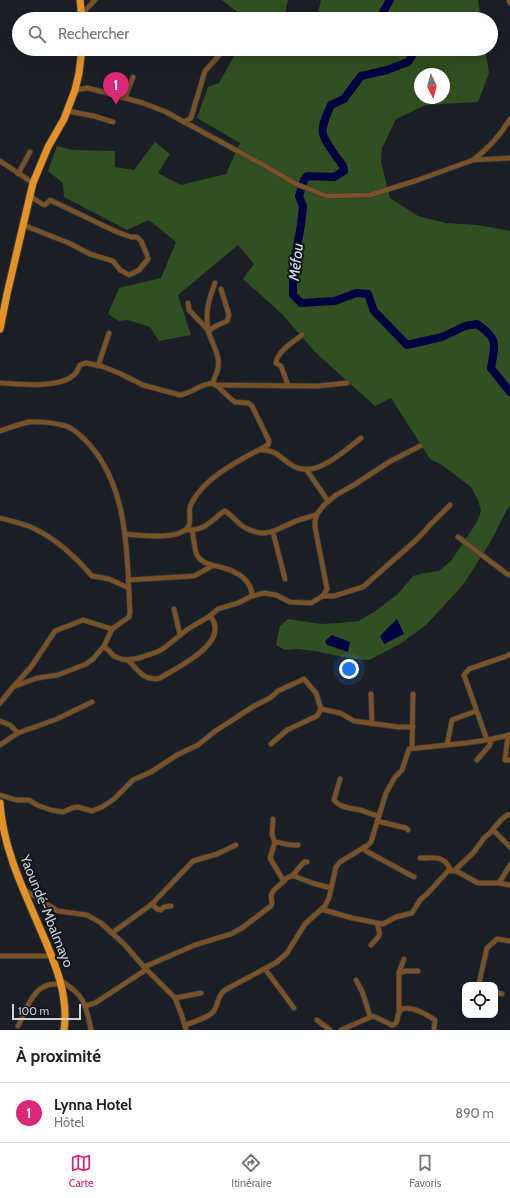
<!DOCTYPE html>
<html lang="fr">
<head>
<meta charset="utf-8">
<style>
  body { margin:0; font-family:Cabin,sans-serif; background:#f6f6f6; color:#222 }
  .controls { position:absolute; right:12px; bottom:12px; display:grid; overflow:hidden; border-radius:8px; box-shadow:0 4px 16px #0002 }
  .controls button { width:36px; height:36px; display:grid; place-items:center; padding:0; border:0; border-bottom:1px solid #e0e0e0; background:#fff; color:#222; font:20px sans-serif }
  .compass { position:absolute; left:414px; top:68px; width:36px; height:36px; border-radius:50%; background:#fff; box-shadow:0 4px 16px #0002; rotate:174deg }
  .scale { position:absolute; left:12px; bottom:10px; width:69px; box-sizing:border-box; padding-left:4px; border:2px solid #cfd3d7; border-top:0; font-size:11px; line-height:14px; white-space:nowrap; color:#cfd3d7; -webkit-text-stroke:3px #10151b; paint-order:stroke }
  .you { position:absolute; left:349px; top:669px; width:14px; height:14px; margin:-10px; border:3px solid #fff; border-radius:50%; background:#1a73e8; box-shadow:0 0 0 6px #1a73e833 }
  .badge { display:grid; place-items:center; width:26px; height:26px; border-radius:50%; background:#db2777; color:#fff; font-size:13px; font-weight:700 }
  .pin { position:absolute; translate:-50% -33px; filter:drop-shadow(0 1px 2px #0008) }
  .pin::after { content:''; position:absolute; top:21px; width:14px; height:12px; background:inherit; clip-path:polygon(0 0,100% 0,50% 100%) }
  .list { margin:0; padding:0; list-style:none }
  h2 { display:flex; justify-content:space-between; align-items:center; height:52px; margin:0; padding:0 16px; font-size:17px }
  h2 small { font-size:13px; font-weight:400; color:#767676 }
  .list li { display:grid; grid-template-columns:26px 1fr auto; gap:12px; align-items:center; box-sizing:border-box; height:60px; padding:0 16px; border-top:1px solid #e0e0e0 }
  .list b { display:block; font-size:15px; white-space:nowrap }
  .list p { margin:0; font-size:13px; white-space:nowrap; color:#767676 }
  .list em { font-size:13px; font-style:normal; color:#767676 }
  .icon { flex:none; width:22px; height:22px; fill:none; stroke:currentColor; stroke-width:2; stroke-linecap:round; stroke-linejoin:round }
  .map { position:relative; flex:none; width:510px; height:1030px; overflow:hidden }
  .search { position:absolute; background:#fff; box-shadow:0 4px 16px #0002; left:12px; right:12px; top:12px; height:44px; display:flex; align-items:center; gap:10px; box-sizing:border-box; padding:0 14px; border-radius:22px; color:#767676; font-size:15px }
  .sheet { height:112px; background:#fff }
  nav { display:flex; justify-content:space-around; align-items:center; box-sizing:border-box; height:56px; border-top:1px solid #e0e0e0; background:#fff; font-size:11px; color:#767676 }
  nav a { display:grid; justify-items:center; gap:2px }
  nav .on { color:#db2777 }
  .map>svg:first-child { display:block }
  .green { fill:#315021; fill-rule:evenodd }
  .water { fill:#000140 }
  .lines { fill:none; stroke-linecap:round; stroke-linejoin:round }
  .river { stroke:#000140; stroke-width:8 }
  .minor-casing { stroke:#363c41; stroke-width:6 }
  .trunk-casing { stroke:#363c41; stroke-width:9 }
  .minor { stroke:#7a5226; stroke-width:4.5 }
  .trunk { stroke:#e49226; stroke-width:7 }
  .labels { text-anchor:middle; stroke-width:4; stroke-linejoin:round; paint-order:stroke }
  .street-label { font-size:14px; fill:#cfd3d7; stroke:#10151b }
  .water-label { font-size:15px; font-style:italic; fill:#d7e3f6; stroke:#10151b }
</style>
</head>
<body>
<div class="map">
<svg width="510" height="1030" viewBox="0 0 510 1030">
  <rect width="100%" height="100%" fill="#191f25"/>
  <g class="green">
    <path d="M 222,0 L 288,0 L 284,19 L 246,19 Z"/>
    <path d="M 321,0 L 478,0 L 481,19 L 315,19 L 317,17 Z"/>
    <path d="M 238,49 L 485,49 L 489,73 L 478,102 L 426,105 L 396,119 L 382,148 L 381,162 L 390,198 L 418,216 L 446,223 L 478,225 L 510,231 L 510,506 L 506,511 L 491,541 L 463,585 L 426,625 L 400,644 L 369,660 L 353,659 L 315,651 L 298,649 L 285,650 L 276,645 L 280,626 L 288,619 L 321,624 L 339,623 L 359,621 L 374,612 L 398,594 L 413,576 L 425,573 L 439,571 L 451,561 L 477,522 L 481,511 L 478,500 L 471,487 L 442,465 L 430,459 L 391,398 L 375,406 L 316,353 L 282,314 L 243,279 L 254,264 L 238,245 L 178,295 L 191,335 L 159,341 L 150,327 L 128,320 L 119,321 L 108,314 L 119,288 L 161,278 L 176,242 L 149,220 L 127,230 L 64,197 L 63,183 L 48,171 L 57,146 L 73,150 L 115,151 L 115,167 L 134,170 L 155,142 L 170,154 L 158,173 L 181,185 L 226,174 L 240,143 L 197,118 L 208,87 L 219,83 ZM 420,74 L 444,74 L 444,98 L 420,98 Z"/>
  </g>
  <g class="water">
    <path d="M 397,619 L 404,634 L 384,644 L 380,636 Z"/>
    <path d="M 332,635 L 350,642 L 348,652 L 327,645 L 325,641 Z"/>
  </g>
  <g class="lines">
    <g class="river">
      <path d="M 379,19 L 390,0"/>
      <path d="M 416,49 L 408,62 L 387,70 L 361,76 L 344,99 L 331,105 C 318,134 320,132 337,158 C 341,163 344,165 344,171 L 334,177 L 307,176 L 304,180 L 299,196 L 303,206 L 301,225 L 293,268 L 293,295 L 301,303 L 335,301 L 356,293 L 368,294 L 374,311 L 407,345 L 442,337 L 465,326 L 477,324 C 499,339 495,344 491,368 L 510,392"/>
    </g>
    <defs>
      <g id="minor">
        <path d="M 509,0 L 510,3"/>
        <path d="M 82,14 L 95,0"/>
        <path d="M 75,90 L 88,88 L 143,103 L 166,112 L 267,167 L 296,184 L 327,196 L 370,195 L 418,180 L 473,160 L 510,158"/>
        <path d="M 125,98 L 133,77"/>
        <path d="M 67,111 L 94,116 L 113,122"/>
        <path d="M 184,122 L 191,118 L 205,71 L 225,49"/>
        <path d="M 473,160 C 488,149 500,136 510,119"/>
        <path d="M 0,161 L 33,183"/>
        <path d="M 18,174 L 30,152"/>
        <path d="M 30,196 L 42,204 L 45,205 L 50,200 L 117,232 L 131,237 L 137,237 L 141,241 L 147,255"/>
        <path d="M 23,225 L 69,243 L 90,254 L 113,261 L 120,270 L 129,275 L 139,270 L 148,259"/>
        <path d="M 188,303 L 189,310 L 207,329"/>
        <path d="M 208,331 L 216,326 L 227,321 L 229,315 L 221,289"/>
        <path d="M 98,366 L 109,333"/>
        <path d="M 0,383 C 20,384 58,389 74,375 C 77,373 78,368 80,365 L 86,363 L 101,366 L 119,373 L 143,385 L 180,395 C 191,394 207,379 216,385 C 223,390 228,398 235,402 L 248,403 L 252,406 L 269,441 L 268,445 C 242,459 205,476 191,504 C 187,512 194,524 185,530 C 172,540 140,535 125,534"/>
        <path d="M 213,383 C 214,378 217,373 218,368 C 221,354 210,342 208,329 C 205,312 209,299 215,283"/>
        <path d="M 215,385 L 318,386 L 347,383"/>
        <path d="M 288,385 L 281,366 L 276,363 C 277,352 293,342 302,335"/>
        <path d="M 0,431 C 9,428 19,424 29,422 C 36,421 55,423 62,425 C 73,427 82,437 89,444 C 129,489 127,556 130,612 L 129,617 L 112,629 L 104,646 L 93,659 L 86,664 L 58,675 L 37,678 L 13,687 L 0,703"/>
        <path d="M 261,450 C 277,450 280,458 293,466 C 316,479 344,451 361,438"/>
        <path d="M 306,469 L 328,501"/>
        <path d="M 0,518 C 11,521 22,523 33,528 C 55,538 77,558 92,576 L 109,579 L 129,588"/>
        <path d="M 186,530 C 204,531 210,522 223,512 L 225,511 C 232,515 237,523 244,527 C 268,541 278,527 299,520 C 305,518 311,517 317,514"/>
        <path d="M 192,530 C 194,538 194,548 197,555 C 202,565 215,565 224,568 C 238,572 252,581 252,596"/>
        <path d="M 273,532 L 285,579"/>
        <path d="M 458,537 L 507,574 L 510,575"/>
        <path d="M 128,580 L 194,576 L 212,566"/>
        <path d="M 323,596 L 334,596 L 363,587 L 415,541 L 425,531 L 429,526 L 450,505"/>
        <path d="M 174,609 L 180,635"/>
        <path d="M 104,646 L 114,656 L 121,659 L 128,660 L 139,658 L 157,652 L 164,648 L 188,629 L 210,616 L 218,609 L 238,603 L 252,596 L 264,593 L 276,595 L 290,602 L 311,603 L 323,596 L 327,589 L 315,527 L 315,521 L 317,514 L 324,505 L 336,495 L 354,485 L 389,462 L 420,446"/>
        <path d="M 128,660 C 138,670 144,682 160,678 C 178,667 232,642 210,616"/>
        <path d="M 13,687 L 31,667 L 55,631 L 83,620 L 112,629"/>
        <path d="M 371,694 L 372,724"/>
        <path d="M 0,721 L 10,725 L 18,733"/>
        <path d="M 508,735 L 505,760 L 510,760"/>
        <path d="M 487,740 L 464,675 L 469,669 L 507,656 L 510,654"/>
        <path d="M 271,744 L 287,730 L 317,716 L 321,709"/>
        <path d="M 0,745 L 18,733 L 57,719 L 92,702"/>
        <path d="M 447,745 L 452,720 L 476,711"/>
        <path d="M 412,748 L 413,694"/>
        <path d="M 477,760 L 489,746 L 492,739"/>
        <path d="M 340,779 L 334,800 C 340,808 351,808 360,810 C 367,812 372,815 379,816"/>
        <path d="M 0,795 L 16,800 L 29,800 L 37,805 L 51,810 L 63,812 L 72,808 L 78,807 L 92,811 L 102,807 L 114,799 L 133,780 L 151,772 L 177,755 L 198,745 L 214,732 L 254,706 L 270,698 L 278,691 L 304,679 L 316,693 L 321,709 L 340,713 L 354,721 L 399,727 L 413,727"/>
        <path d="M 273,819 L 272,834 L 275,843"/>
        <path d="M 377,821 L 406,828 L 408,830"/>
        <path d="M 493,830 L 510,847"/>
        <path d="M 298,845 C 289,846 284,843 275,842 L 270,858 L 283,880 L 291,876 L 294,876 L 312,883 L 331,888"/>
        <path d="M 364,847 L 366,851 L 414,877"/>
        <path d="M 420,858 C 436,858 444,855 451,871"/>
        <path d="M 454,871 L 474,852 L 484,838 L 490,833 L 501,820 L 507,815 L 510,815"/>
        <path d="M 292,876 L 304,862 L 307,862"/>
        <path d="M 499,883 L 510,865"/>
        <path d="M 23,889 L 58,911 L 87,915 L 101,923 L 124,944 L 144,967 L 175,998 L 182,1016 L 186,1030"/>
        <path d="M 152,904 L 193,861 L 217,854 L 236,845"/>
        <path d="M 321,909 L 352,918 L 383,924 L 396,917 L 412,913 L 420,900 L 428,893 L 448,871 L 456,871 L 478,883 L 499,883 L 510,885"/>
        <path d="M 112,933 L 152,904 L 157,909 L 161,910 L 164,907 L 171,906"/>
        <path d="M 371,945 C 381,934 381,937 377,923"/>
        <path d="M 0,956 L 52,956"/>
        <path d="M 144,967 L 195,945 L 231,934 L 242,928 L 271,906 L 272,903 L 271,895 L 274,890 L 285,880"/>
        <path d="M 265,969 L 294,1008"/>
        <path d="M 399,973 L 406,971 L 418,971"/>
        <path d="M 60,980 C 83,994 86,1003 91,1030"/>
        <path d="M 356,980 L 362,991 L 370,1016"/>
        <path d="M 482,985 L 479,983 L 487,948 L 497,939 L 510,941"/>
        <path d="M 495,992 L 502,994"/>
        <path d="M 175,998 L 201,993"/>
        <path d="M 85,1006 L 95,1003 L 147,969"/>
        <path d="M 399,1012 L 399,972 L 404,959"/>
        <path d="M 317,1020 L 330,1030"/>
        <path d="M 185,1025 C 193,1022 212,1017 215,1009 C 219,1001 217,997 225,990 L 277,962 L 287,953 L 305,924 L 325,906 L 329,898 L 336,867 L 340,862 L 368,845 L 371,842 L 386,793 L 395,777 L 402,770 L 409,749 L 466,743 L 487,740 L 510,735"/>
        <path d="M 18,1026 C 25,1013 32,989 48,985 C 52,984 57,984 61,984"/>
        <path d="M 341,1030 L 373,1016 L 392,1025 C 400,1024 395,1015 401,1010 C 409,1004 428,1015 435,1020 L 434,1030"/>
      </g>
      <g id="trunk">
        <path d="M 80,0 L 82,19"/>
        <path d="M 0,329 L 7,294 L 33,183 L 48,147 L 64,119 L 75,90 L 79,73 L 82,49"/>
        <path d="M 0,803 C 3,849 24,891 42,933 C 55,963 69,996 64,1030"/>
      </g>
    </defs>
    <use href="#minor" class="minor-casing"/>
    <use href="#trunk" class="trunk-casing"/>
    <use href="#minor" class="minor"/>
    <use href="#trunk" class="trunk"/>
  </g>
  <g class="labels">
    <g class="street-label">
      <text transform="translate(47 911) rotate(68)" y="5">Yaoundé-Mbalmayo</text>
    </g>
    <g class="water-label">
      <text transform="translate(296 262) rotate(-83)" y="5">Méfou</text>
    </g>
  </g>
</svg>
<div class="controls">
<button><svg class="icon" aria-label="locate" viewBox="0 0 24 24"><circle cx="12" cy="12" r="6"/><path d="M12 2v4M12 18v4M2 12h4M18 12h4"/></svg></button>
</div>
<svg class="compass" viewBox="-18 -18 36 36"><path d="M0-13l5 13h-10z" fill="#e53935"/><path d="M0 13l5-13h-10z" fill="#767676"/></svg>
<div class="scale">100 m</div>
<div class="you"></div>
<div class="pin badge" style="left:116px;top:105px">1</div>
<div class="search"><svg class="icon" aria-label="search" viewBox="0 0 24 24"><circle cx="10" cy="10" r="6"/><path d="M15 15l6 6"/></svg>Rechercher</div>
</div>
<section class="sheet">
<h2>À proximité<small></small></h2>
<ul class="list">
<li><span class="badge">1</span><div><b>Lynna Hotel</b><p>Hôtel</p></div><em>890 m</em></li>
</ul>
</section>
<nav>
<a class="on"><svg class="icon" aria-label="map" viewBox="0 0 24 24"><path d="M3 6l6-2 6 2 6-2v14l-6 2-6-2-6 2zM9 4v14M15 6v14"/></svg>Carte</a>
<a><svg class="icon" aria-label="directions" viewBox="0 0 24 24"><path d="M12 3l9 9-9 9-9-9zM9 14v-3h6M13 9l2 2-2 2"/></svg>Itinéraire</a>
<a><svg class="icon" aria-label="saved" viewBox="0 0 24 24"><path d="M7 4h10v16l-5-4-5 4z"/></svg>Favoris</a>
</nav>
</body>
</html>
